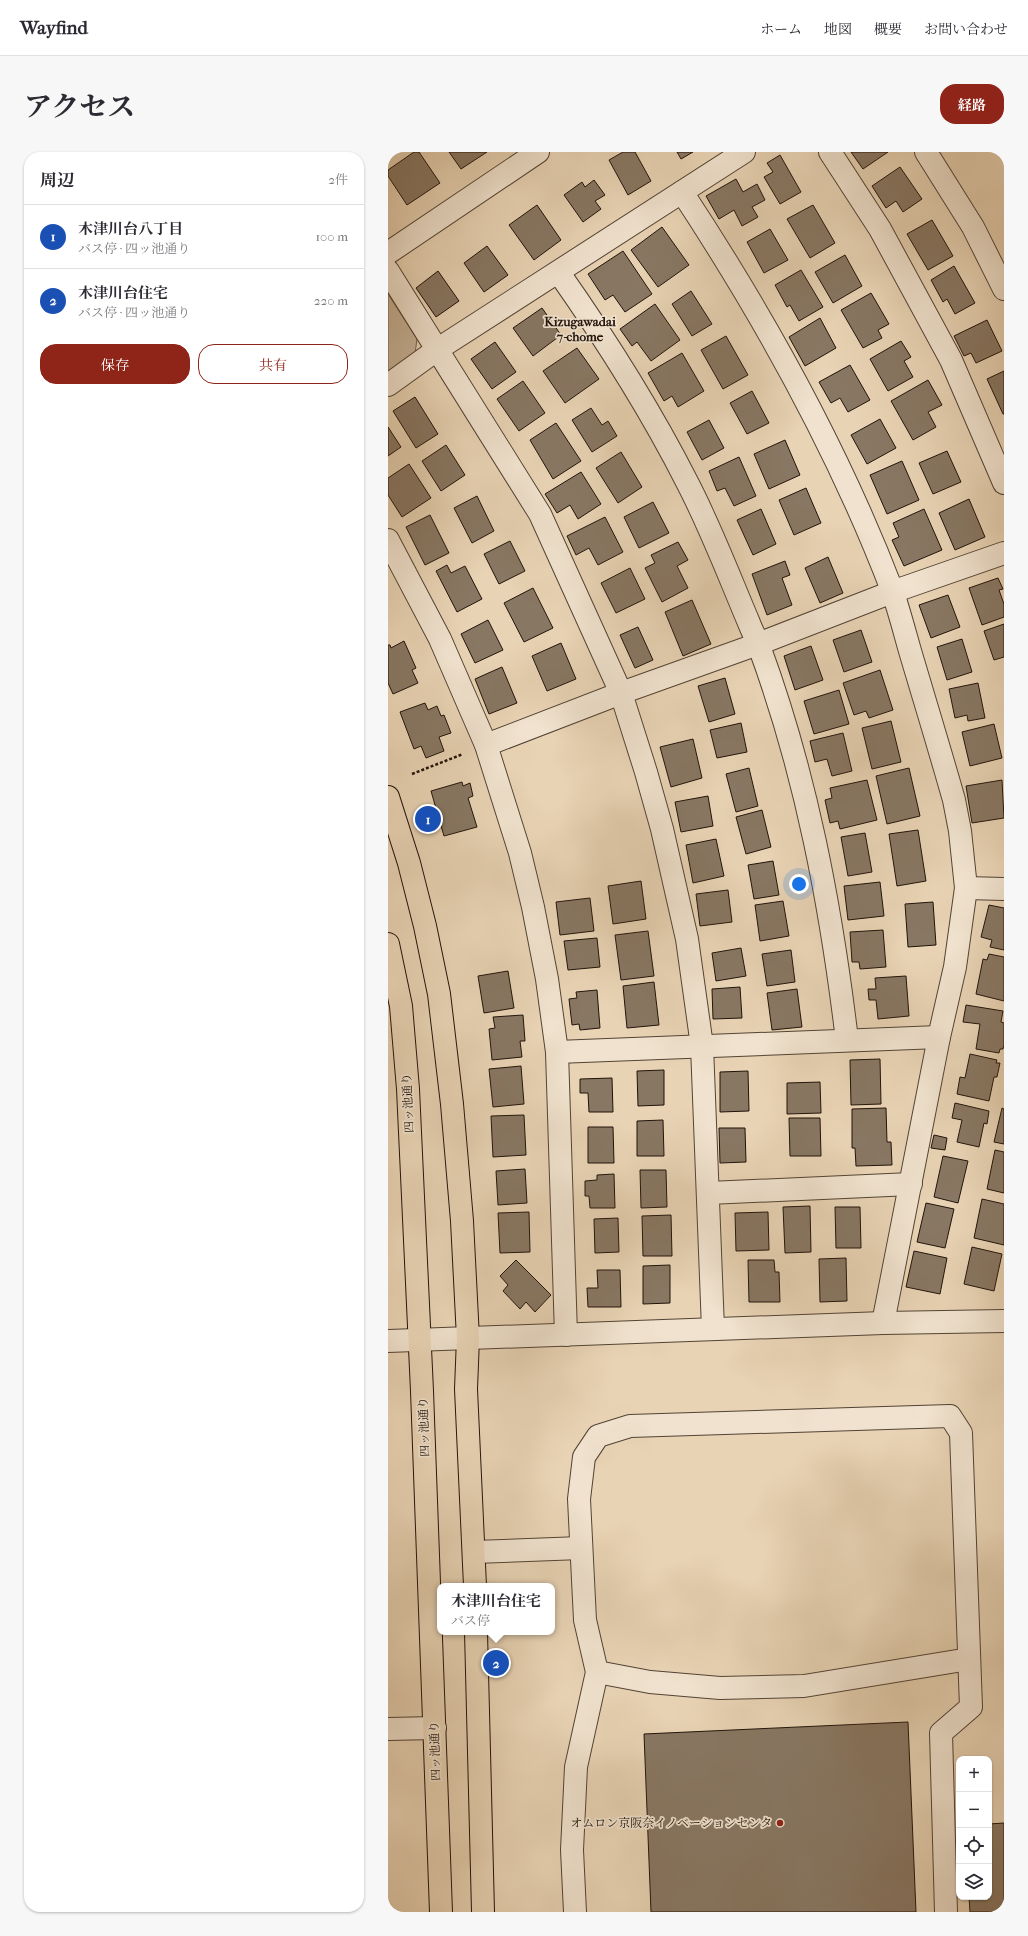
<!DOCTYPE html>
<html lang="ja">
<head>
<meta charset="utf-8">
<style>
  body { margin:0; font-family:"IM FELL French Canon","Noto Serif JP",serif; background:#f7f7f7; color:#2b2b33 }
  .controls { position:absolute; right:12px; bottom:12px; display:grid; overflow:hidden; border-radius:8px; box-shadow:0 1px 3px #0004 }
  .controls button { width:36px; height:36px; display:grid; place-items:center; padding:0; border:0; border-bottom:1px solid #e1e1e2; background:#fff; color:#2b2b33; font:20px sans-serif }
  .you { position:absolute; left:411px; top:732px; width:14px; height:14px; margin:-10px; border:3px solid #fff; border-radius:50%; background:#1a73e8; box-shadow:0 0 0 6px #1a73e833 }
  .badge { display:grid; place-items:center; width:26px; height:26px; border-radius:50%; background:#8f2418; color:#fff; font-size:13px; font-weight:700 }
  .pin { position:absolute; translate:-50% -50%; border:2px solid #fff; box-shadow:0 1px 4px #0006 }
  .popup { position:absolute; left:49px; top:1431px; width:118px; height:52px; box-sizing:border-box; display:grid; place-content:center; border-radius:8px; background:#fff; filter:drop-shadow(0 1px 3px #0005); font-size:13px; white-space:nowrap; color:#7c7c81 }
  .popup b { font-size:15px; color:#2b2b33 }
  .popup::after { content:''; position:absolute; left:50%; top:100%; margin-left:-8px; border:8px solid transparent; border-top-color:#fff }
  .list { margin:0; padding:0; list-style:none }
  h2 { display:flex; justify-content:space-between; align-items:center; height:52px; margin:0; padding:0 16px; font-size:17px }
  h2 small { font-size:13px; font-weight:400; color:#7c7c81 }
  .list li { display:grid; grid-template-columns:26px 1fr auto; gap:12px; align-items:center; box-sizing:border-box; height:64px; padding:0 16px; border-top:1px solid #e1e1e2 }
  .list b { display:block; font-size:15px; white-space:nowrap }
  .list p { margin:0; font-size:13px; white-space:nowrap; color:#7c7c81 }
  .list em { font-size:13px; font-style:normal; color:#7c7c81 }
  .actions { display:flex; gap:8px; padding:12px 16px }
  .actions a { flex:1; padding:9px 0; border:1px solid #8f2418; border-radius:16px; text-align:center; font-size:14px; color:#8f2418 }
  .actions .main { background:#8f2418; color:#fff }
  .icon { flex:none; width:22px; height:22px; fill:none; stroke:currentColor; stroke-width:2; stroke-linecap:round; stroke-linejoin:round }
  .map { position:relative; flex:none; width:616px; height:1760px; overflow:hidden; border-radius:16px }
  header { display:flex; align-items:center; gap:24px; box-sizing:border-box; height:56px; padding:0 20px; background:#fff; border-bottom:1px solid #e1e1e2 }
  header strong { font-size:19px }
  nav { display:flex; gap:22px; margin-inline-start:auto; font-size:14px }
  .intro { display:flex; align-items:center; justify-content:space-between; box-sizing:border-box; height:96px; padding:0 24px }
  h1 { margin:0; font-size:28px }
  .button { padding:10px 18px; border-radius:16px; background:#8f2418; color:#fff; font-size:14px; font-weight:700 }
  main { display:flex; gap:24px; padding:0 24px }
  aside { flex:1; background:#fff; border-radius:16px; box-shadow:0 1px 3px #0004 }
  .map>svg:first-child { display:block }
  .green { fill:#c6b297; stroke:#746251 }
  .building { fill:#887763; stroke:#21130b }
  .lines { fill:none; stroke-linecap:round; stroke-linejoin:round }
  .minor-casing { stroke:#534335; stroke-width:24 }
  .major-casing { stroke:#21130b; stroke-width:24 }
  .path { stroke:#21130b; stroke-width:2.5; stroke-dasharray:3 2; stroke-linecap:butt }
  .minor { stroke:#f0e2ce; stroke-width:22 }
  .major { stroke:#e8d3b4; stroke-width:22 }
  .poi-dot { fill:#8f2418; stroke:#f0e2ce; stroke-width:1.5 }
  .labels { text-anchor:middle; stroke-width:3.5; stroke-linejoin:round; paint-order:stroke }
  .street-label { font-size:12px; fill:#21130b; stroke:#f0e2ce }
  .poi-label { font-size:12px; fill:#21130b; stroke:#f0e2ce; text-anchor:end }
  .neighbourhood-label { font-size:13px; font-weight:bold; fill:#21130b; stroke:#f0e2ce }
</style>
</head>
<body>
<header>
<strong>Wayfind</strong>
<nav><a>ホーム</a><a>地図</a><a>概要</a><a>お問い合わせ</a></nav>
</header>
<div class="intro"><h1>アクセス</h1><a class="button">経路</a></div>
<main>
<aside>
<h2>周辺<small>2件</small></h2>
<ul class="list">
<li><span class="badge" style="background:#1a4fb4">1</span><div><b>木津川台八丁目</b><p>バス停 · 四ッ池通り</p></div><em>100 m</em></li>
<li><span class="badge" style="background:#1a4fb4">2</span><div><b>木津川台住宅</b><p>バス停 · 四ッ池通り</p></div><em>220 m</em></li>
</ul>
<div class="actions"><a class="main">保存</a><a>共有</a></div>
</aside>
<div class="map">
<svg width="616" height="1760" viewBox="0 0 616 1760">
  <rect width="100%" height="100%" fill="#e8d3b4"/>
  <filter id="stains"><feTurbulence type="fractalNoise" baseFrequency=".005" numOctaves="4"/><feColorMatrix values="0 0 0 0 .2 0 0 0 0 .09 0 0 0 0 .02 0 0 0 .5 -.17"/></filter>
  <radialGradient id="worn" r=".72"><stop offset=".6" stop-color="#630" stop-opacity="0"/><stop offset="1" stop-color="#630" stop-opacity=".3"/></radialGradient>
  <path class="green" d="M 0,142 L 29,187 L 27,202 L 0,220 Z"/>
  <g class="building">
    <path d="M 26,0 L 31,0 L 52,31 L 19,53 L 0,24 L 0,18 Z"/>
    <path d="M 61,0 L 99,0 L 73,17 Z"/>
    <path d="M 235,0 L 247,0 L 263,29 L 240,43 L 221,8 Z"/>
    <path d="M 289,0 L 305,0 L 293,7 Z"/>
    <path d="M 463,0 L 500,0 L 475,17 Z"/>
    <path d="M 392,3 L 413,40 L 392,52 L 376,25 L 385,20 L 379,11 Z"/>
    <path d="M 512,15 L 534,47 L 515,60 L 508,49 L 498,56 L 484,34 Z"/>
    <path d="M 348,27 L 355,40 L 369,32 L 377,48 L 364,55 L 370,65 L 354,74 L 346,58 L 331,67 L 318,44 Z"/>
    <path d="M 206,28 L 217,43 L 207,49 L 213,57 L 195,70 L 176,43 L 194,30 L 197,35 Z"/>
    <path d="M 149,53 L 173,88 L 146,108 L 121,73 Z"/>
    <path d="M 425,53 L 447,91 L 422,106 L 399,67 Z"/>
    <path d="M 544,68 L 565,104 L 540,118 L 519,82 Z"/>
    <path d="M 274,75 L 301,113 L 270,135 L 243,98 Z"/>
    <path d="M 382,77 L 400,108 L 376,121 L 359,90 Z"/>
    <path d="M 99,94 L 120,123 L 96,140 L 76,111 Z"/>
    <path d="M 235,99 L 264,142 L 237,160 L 225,143 L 217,148 L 200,122 Z"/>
    <path d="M 457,103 L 474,134 L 445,151 L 427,120 Z"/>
    <path d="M 566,114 L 587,151 L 567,162 L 559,147 L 555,150 L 543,128 Z"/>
    <path d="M 413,118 L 435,155 L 411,169 L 402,153 L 399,155 L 387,133 Z"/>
    <path d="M 50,119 L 71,149 L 48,165 L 28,136 Z"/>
    <path d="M 303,139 L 324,172 L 304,184 L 284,152 Z"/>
    <path d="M 483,141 L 501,172 L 490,178 L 494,186 L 475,196 L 453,158 Z"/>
    <path d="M 267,152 L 292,188 L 263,209 L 249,190 L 244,194 L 232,177 Z"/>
    <path d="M 154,156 L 173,183 L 145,204 L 125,176 Z"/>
    <path d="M 432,166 L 448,196 L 417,214 L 401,185 Z"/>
    <path d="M 599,168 L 614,199 L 588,211 L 583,201 L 576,204 L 566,184 Z"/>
    <path d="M 338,184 L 360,223 L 335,237 L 313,198 Z"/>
    <path d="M 513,189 L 523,205 L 516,209 L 525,225 L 500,239 L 482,207 Z"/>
    <path d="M 107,190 L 128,220 L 104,237 L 83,207 Z"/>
    <path d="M 189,196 L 211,227 L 177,251 L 155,219 Z"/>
    <path d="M 294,201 L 316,239 L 290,255 L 284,244 L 276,249 L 260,221 Z"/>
    <path d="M 462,213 L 482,248 L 460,260 L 452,246 L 443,251 L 431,230 Z"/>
    <path d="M 616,219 L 616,262 L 615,262 L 599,227 Z"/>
    <path d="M 540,228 L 554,253 L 540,260 L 548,275 L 525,288 L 503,249 Z"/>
    <path d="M 135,229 L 157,261 L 131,279 L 109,247 Z"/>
    <path d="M 364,239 L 381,271 L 359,282 L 342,251 Z"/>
    <path d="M 27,245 L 50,282 L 28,296 L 5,259 Z"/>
    <path d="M 203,256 L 214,273 L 220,269 L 229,284 L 204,300 L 184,268 Z"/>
    <path d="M 492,267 L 508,296 L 479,312 L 463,283 Z"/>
    <path d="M 321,268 L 336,296 L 314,308 L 299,280 Z"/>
    <path d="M 168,271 L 193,309 L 165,327 L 142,288 Z"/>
    <path d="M 0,275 L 13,295 L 0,304 Z"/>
    <path d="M 397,288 L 412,323 L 381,337 L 366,302 Z"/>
    <path d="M 58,293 L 77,323 L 53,339 L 34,309 Z"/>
    <path d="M 559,299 L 573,330 L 545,342 L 531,311 Z"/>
    <path d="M 233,300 L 254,335 L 230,351 L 208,316 Z"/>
    <path d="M 351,305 L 368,344 L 346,354 L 337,336 L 329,339 L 321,319 Z"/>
    <path d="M 514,309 L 531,348 L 499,362 L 482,323 Z"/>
    <path d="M 21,312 L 43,346 L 14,365 L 0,343 L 0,326 Z"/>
    <path d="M 193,320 L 213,352 L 190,367 L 182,353 L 169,361 L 157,342 Z"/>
    <path d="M 418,336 L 433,371 L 406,383 L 391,348 Z"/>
    <path d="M 89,344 L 106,379 L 84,391 L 66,356 Z"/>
    <path d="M 581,347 L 597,385 L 567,398 L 551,361 Z"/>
    <path d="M 265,350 L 281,381 L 251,396 L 236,365 Z"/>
    <path d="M 373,357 L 388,392 L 365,403 L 349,368 Z"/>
    <path d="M 536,357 L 554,398 L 516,414 L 504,388 L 511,385 L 505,371 Z"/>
    <path d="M 42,363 L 61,401 L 37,413 L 18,375 Z"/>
    <path d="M 217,365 L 235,400 L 210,413 L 201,396 L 188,403 L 179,384 Z"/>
    <path d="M 122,389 L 137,419 L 111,432 L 96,402 Z"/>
    <path d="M 290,390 L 300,408 L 289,414 L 300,436 L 274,450 L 257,416 L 267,411 L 263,403 Z"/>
    <path d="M 440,405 L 455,441 L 432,451 L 417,416 Z"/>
    <path d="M 397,409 L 402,423 L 394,426 L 404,453 L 379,463 L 364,422 Z"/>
    <path d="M 59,413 L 63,421 L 77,414 L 94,447 L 69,460 L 48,419 Z"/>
    <path d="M 242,416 L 257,447 L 228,461 L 213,431 Z"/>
    <path d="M 610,426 L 615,437 L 611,438 L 616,452 L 616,465 L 594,473 L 581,436 Z"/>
    <path d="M 145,436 L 165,476 L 136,490 L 116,451 Z"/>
    <path d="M 560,443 L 572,475 L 543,486 L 531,453 Z"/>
    <path d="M 304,448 L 323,492 L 295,504 L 277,460 Z"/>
    <path d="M 100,468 L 115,498 L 87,511 L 73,482 Z"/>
    <path d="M 616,472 L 616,505 L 606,508 L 596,479 Z"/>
    <path d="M 250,475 L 265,508 L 247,516 L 232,483 Z"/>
    <path d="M 473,478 L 484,510 L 456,520 L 445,488 Z"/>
    <path d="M 574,487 L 584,520 L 559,528 L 549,495 Z"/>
    <path d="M 16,489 L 28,516 L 24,518 L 30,531 L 5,542 L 0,531 L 0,493 L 2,493 L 3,496 Z"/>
    <path d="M 173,491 L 188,527 L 159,539 L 144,504 Z"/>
    <path d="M 423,494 L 435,528 L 407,538 L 396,504 Z"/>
    <path d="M 114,515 L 129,551 L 101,562 L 87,527 Z"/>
    <path d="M 492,518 L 505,558 L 481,566 L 478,559 L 466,563 L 455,531 Z"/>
    <path d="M 337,526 L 347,562 L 321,570 L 310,534 Z"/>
    <path d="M 590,531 L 597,566 L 580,569 L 579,563 L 567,566 L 561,537 Z"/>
    <path d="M 451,538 L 461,572 L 426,582 L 416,549 Z"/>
    <path d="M 37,551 L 40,558 L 49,554 L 53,564 L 56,563 L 63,581 L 51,585 L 56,599 L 38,606 L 33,594 L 26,597 L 12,560 Z"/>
    <path d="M 503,569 L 513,610 L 484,617 L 474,576 Z"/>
    <path d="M 353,571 L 359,600 L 329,606 L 322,578 Z"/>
    <path d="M 606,572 L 614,606 L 582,614 L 574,580 Z"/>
    <path d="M 455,581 L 464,619 L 444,624 L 439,607 L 427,610 L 422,589 Z"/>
    <path d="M 305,587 L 314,626 L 283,635 L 272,595 Z"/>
    <path d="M 361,616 L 370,654 L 348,660 L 338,622 Z"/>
    <path d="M 521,616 L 532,664 L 499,672 L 488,624 Z"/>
    <path d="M 479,628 L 489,668 L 452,677 L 450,669 L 442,671 L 437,648 L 444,646 L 442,636 Z"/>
    <path d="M 614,628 L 616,666 L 584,671 L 578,634 Z"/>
    <path d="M 74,630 L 75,634 L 82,631 L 85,644 L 80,646 L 89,675 L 56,684 L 43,639 Z"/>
    <path d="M 320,644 L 325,674 L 293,680 L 287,650 Z"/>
    <path d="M 374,658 L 383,695 L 358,702 L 348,665 Z"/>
    <path d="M 530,678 L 538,729 L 509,734 L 501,682 Z"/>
    <path d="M 477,681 L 484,720 L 460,724 L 453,685 Z"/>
    <path d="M 328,687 L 336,724 L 305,731 L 298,693 Z"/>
    <path d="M 385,709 L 391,743 L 366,747 L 360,713 Z"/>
    <path d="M 253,729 L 258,767 L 225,772 L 220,734 Z"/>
    <path d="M 492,730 L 496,764 L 460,768 L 456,734 Z"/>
    <path d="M 340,738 L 344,770 L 312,774 L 308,742 Z"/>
    <path d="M 202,746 L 206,779 L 172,783 L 168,750 Z"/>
    <path d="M 395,749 L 401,784 L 372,789 L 367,753 Z"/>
    <path d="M 545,750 L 548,793 L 520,795 L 517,752 Z"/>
    <path d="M 601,753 L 616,756 L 616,798 L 602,795 L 604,788 L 593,785 Z"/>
    <path d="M 495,778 L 498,815 L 472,817 L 471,810 L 464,810 L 462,780 Z"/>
    <path d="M 260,779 L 266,824 L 233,828 L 227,783 Z"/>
    <path d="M 209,786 L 212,815 L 180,818 L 176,789 Z"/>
    <path d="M 353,796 L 358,824 L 328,829 L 324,801 Z"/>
    <path d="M 403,798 L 407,830 L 379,834 L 374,802 Z"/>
    <path d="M 601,802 L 616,805 L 616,849 L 588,842 L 595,807 L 599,808 Z"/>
    <path d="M 120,819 L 126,856 L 96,861 L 90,824 Z"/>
    <path d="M 518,824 L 521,864 L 490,867 L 488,848 L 481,848 L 480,837 L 488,837 L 487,826 Z"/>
    <path d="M 266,830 L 271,873 L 239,876 L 235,834 Z"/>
    <path d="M 352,835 L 354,866 L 325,867 L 324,837 Z"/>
    <path d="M 409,837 L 414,875 L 384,878 L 379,841 Z"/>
    <path d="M 209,838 L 212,876 L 192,878 L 191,872 L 184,873 L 181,847 L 189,846 L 188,840 Z"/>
    <path d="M 578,853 L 615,859 L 613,870 L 616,871 L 616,893 L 615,897 L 612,897 L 611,901 L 588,897 L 592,872 L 575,870 Z"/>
    <path d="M 135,863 L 137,889 L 132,889 L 134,905 L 104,908 L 101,877 L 107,876 L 105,865 Z"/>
    <path d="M 582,902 L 609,908 L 608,911 L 612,911 L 609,925 L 606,925 L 601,949 L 569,942 L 572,925 L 577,926 Z"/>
    <path d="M 492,907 L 493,952 L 463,953 L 462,908 Z"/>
    <path d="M 133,914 L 136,952 L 105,955 L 101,917 Z"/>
    <path d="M 276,918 L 276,953 L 250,954 L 249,919 Z"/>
    <path d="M 360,919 L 361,959 L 332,960 L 332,920 Z"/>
    <path d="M 224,926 L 225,960 L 201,960 L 200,941 L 192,941 L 192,927 Z"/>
    <path d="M 432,930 L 433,961 L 399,962 L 399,931 Z"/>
    <path d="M 567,951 L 601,959 L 599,972 L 596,971 L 591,995 L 569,990 L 574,968 L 564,966 Z"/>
    <path d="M 498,956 L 499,990 L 503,990 L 504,1013 L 468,1014 L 467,996 L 464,996 L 464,957 Z"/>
    <path d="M 614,956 L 616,957 L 616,992 L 606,990 Z"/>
    <path d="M 136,963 L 138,1003 L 105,1005 L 103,964 Z"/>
    <path d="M 401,966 L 432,966 L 433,1004 L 402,1004 Z"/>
    <path d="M 275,968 L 276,1004 L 249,1004 L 249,969 Z"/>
    <path d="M 200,975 L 225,975 L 226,1011 L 200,1011 Z"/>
    <path d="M 331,976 L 357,976 L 358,1010 L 332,1011 Z"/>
    <path d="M 546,983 L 559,986 L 557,998 L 543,996 Z"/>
    <path d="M 607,998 L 616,1000 L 616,1041 L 599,1037 Z"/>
    <path d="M 555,1004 L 580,1009 L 570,1051 L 546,1045 Z"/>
    <path d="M 137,1017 L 139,1051 L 110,1053 L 108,1019 Z"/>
    <path d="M 252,1018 L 278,1018 L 279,1055 L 253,1056 Z"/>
    <path d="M 226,1022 L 227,1056 L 202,1056 L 201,1044 L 197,1044 L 197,1029 L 209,1028 L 209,1023 Z"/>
    <path d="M 594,1047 L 616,1052 L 616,1093 L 586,1086 Z"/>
    <path d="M 538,1051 L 566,1057 L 557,1096 L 529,1090 Z"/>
    <path d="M 422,1054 L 423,1100 L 397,1101 L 395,1055 Z"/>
    <path d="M 447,1055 L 472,1055 L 473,1096 L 448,1096 Z"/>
    <path d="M 141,1060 L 142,1100 L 112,1101 L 110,1061 Z"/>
    <path d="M 380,1060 L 381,1098 L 348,1099 L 347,1061 Z"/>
    <path d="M 283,1063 L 284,1104 L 255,1104 L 254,1064 Z"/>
    <path d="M 230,1066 L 231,1100 L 207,1101 L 206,1067 Z"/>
    <path d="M 584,1095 L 614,1102 L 606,1139 L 576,1132 Z"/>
    <path d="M 526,1099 L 559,1106 L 552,1142 L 518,1135 Z"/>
    <path d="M 458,1106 L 459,1149 L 432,1150 L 431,1107 Z"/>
    <path d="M 128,1108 L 163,1143 L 147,1160 L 138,1150 L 132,1157 L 115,1139 L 120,1133 L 112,1124 Z"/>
    <path d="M 360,1108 L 386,1108 L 387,1120 L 391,1120 L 392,1150 L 361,1150 Z"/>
    <path d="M 282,1113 L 282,1151 L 255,1152 L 255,1114 Z"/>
    <path d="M 209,1118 L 232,1118 L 233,1155 L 200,1155 L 199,1136 L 210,1136 Z"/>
    <path d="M 520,1570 L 528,1760 L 263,1760 L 256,1582 Z"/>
    <path d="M 616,1671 L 616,1760 L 582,1760 L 581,1745 L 601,1745 L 601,1672 Z"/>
  </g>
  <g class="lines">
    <defs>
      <g id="minor">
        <path d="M 442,0 L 492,77 L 563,208 L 616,331"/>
        <path d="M 538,0 L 585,75 L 616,137"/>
        <path d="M 294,40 C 377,166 450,297 504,438 C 512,461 518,486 525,509 C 539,556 553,602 566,648 L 572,679 L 578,736 L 567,815 L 551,885 L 495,1171"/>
        <path d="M 0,101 L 150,0"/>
        <path d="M 0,119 L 152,362 L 233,541 L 258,620 L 274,677 L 299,787 L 314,894 L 325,1177"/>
        <path d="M 171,121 C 218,188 262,257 299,330 C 323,376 341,424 361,471 C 364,479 368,486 371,494 C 418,621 443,754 459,888"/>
        <path d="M 0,233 L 50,197 L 356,0"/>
        <path d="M 0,388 L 52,487 L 98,593 L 132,701 L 145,755 L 159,827 L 169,900 L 178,1183"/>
        <path d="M 98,593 L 233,541 L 370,492 L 504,440 L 616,401"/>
        <path d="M 578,736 L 616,737"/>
        <path d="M 169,900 L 551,885"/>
        <path d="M 321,1041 L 523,1032"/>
        <path d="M 0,1189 L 495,1171 L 616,1169"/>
        <path d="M 86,1400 L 193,1396"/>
        <path d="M 209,1520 L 262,1530 L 332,1536 L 416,1534 L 581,1507"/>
        <path d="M 0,1577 L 47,1576"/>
        <path d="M 187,1760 L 184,1698 L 188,1615 L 209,1520 L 197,1468 L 191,1347 L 196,1305 L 210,1284 L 242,1274 L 562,1264 L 573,1281 L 583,1555 L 553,1581 L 558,1760"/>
      </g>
      <g id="major">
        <path d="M 0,645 L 21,711 L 37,774 L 51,842 L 64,952 L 74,1069 L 80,1186 L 78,1237 L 87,1434"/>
        <path d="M 0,792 L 13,854 L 20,937 L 34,1239 L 53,1760"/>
        <path d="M 88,1480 L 95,1760"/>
      </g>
    </defs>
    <use href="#minor" class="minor-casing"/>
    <use href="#major" class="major-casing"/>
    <path class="path" d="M 24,622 L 75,602"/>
    <use href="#minor" class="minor"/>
    <use href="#major" class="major"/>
  </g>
  <circle class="poi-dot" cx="392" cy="1671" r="4"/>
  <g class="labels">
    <g class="street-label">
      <text transform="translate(20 951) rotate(-93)" y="4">四ッ池通り</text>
      <text transform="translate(36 1275) rotate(-92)" y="4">四ッ池通り</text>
      <text transform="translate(47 1599) rotate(-92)" y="4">四ッ池通り</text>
    </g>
    <g class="poi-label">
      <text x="384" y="1675">オムロン京阪奈イノベーションセンタ</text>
    </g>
    <g class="neighbourhood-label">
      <text x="192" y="174">Kizugawadai<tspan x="192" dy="15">7-chome</tspan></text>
    </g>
  </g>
  <rect width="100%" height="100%" filter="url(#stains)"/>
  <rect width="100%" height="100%" fill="url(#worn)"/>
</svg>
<div class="controls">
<button>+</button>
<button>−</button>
<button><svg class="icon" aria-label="locate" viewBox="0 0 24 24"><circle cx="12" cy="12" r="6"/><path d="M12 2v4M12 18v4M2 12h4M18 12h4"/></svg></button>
<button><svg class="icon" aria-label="layers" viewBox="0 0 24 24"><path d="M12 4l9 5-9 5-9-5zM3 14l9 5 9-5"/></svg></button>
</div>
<div class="you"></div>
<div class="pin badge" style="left:40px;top:667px;background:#1a4fb4">1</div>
<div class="pin badge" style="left:108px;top:1511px;background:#1a4fb4">2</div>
<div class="popup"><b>木津川台住宅</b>バス停</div>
</div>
</main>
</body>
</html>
